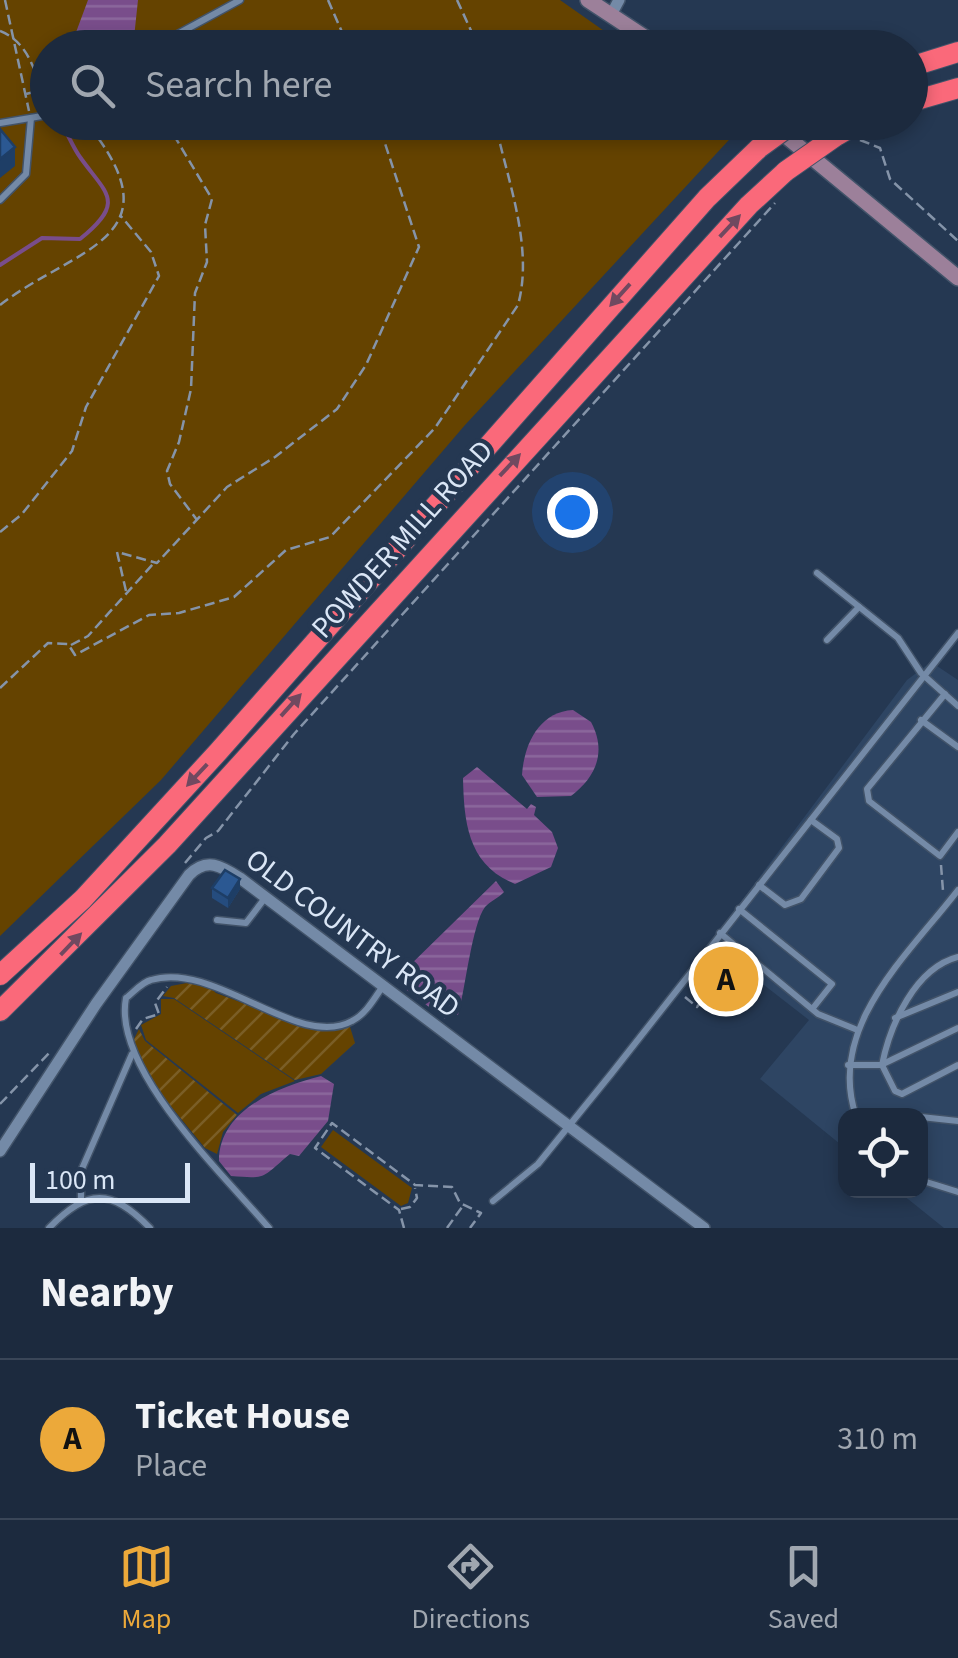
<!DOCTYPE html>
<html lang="en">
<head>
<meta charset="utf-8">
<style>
  body { margin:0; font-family:"Source Sans 3",sans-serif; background:#293649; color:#f1f3f6 }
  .controls { position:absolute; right:30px; bottom:30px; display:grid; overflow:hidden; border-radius:20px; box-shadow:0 5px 15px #0003 }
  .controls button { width:90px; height:90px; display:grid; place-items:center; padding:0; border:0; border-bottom:2px solid #3a4658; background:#1c2a3e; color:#f1f3f6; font:50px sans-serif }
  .scale { position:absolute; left:30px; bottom:25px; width:160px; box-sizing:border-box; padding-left:10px; border:5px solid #dae6f6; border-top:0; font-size:28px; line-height:35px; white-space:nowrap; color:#dae6f6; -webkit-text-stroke:8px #253852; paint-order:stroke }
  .you { position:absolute; left:572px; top:512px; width:35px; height:35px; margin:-25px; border:8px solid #fff; border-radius:50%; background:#1a73e8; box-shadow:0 0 0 15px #1a73e833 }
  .badge { display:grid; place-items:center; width:65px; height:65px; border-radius:50%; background:#eca93a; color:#111; font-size:32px; font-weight:700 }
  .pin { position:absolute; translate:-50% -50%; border:5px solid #fff; box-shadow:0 2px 10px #0006 }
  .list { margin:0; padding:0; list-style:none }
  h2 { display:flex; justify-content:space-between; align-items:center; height:130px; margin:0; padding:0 40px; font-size:42px }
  h2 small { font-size:32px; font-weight:400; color:#a0a7b0 }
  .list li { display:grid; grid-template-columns:65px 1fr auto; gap:30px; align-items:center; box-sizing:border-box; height:160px; padding:0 40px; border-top:2px solid #3a4658 }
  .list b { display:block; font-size:38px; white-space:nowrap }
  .list p { margin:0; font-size:32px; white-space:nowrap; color:#a0a7b0 }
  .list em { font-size:32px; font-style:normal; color:#a0a7b0 }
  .icon { flex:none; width:55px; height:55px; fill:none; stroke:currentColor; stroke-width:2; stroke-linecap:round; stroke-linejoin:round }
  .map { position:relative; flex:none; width:958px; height:1228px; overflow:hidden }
  .search { position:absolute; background:#1c2a3e; box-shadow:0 5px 15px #0003; left:30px; right:30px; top:30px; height:110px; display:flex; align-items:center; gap:25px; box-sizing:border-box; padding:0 35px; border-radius:55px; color:#a0a7b0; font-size:38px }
  .sheet { height:290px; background:#1c2a3e }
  nav { display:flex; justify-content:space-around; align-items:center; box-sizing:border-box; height:140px; border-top:2px solid #3a4658; background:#1c2a3e; font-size:28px; color:#a0a7b0 }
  nav a { display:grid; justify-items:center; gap:5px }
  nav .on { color:#eca93a }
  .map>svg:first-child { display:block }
  .built { fill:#2e4563 }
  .grass { fill:#654300 }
  .garden { fill:url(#garden-furrows) }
  .water { fill:url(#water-rules) }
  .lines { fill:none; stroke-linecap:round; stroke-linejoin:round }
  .stream { stroke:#794d8b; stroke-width:4 }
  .lane-casing { stroke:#425369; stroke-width:9 }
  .street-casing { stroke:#425369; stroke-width:14 }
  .secondary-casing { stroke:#425369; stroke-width:18 }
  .highway-casing { stroke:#425369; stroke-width:22 }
  .path { stroke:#8594a9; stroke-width:2.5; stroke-dasharray:10 5; stroke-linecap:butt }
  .lane { stroke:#748aa7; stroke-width:6 }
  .street { stroke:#748aa7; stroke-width:11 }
  .secondary { stroke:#9c809a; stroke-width:15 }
  .highway { stroke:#fa697a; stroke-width:20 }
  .highway-bridge-casing { stroke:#425369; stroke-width:22; stroke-linecap:butt }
  .highway-bridge { stroke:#fa697a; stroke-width:20 }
  .wall { fill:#254c7e }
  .shaded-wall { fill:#1e3e66 }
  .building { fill:#2b5892; stroke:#1e3e66; stroke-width:2.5 }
  .oneway { fill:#704960 }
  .labels { text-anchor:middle; stroke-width:9; stroke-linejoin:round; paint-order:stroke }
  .street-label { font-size:30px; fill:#dae6f6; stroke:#253852 }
</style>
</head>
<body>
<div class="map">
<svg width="958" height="1228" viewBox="0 0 958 1228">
  <defs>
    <pattern id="garden-furrows" width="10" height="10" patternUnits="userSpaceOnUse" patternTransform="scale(2.5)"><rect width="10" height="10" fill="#654300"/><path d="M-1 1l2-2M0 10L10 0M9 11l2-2" fill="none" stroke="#7a5e26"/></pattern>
    <pattern id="water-rules" width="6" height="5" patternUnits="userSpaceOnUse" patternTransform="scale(2.5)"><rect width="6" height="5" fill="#794d8b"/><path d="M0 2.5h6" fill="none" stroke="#8b679c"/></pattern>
  </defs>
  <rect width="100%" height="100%" fill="#253852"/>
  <path class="built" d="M 931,662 L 958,680 L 958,1228 L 944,1228 L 898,1191 L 920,1190 L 920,1116 L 846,1116 L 845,1148 L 760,1079 L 809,1020 L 710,943 L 907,680 Z"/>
  <g class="grass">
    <path d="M 0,0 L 560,0 L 627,47 L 48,48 L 48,122 L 732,122 L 740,128 L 465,425 L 161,780 L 0,936 Z"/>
    <path d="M 161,999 L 174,999 L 295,1081 L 261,1094 L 238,1113 L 146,1040 L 141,1025 L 161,1014 Z"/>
    <path d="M 333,1130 L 412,1188 L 408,1203 L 401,1206 L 321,1147 Z"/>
  </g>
  <g class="garden">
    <path d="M 187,983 L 210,987 L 216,993 L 315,1030 L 350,1027 L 355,1043 L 321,1074 L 295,1080 L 174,998 L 163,996 L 171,986 Z"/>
    <path d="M 139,1029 L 145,1041 L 237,1115 L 223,1132 L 217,1154 L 205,1148 L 142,1071 L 132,1043 Z"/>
  </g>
  <g class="water">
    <path d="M 88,0 L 138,0 L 133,47 C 110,48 91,52 75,35 Z"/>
    <path d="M 573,710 L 591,722 C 607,752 596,777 571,796 L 537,797 L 522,775 C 524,744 539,712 573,710 Z"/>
    <path d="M 477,767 L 527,809 L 531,804 L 536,807 L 534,815 L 552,832 L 558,848 L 551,867 L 515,884 C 468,865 464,823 463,778 Z"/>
    <path d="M 496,881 L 504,892 C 499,898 490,901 485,907 C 472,924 465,991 458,1015 L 452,1012 L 445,1019 L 404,988 L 402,973 Z"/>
    <path d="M 321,1076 L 334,1084 L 328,1121 L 299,1156 L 290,1154 C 261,1178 268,1179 231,1176 L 219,1161 C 219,1110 278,1087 321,1076 Z"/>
  </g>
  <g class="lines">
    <path class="stream" d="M 0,265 L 42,238 L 80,239 C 127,201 106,194 80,157 C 72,146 68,133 60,122"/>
    <defs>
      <g id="lane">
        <path d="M 152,48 L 240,0"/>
        <path d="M 0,123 L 48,115"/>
        <path d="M 0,200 L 26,174 L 31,118"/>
        <path d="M 817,573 L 898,638 L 921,673 L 958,706"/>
        <path d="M 827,640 L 859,607"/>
        <path d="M 945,694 L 867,789 L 869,801 L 940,856 L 958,832"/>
        <path d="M 921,720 L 958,747"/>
        <path d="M 759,885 L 785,905 L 801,899 L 839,848 L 837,839 L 811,820"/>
        <path d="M 739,909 L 832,984 L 813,1008"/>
        <path d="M 217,920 L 246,923 L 265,898"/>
        <path d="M 720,933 L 818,1014 L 855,1029"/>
        <path d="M 895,1018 L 958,992"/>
        <path d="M 883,1064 L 958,1028"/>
        <path d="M 848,1065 L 882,1065 L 895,1091 L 902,1094 L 958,1065"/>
        <path d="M 882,1065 C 890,1025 915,968 958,957"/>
        <path d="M 856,1116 C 826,1027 908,955 958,890"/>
        <path d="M 912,1116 L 958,1121"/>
        <path d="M 920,1180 L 958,1192"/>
        <path d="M 81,1201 L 81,1171 L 132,1054"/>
        <path d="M 493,1201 L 538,1164 L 611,1074 L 958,633"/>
        <path d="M 49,1228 C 88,1188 111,1188 150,1228"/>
        <path d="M 269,1228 C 224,1175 112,1069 126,998 C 134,992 142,982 151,980 C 215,960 298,1051 352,1021 C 366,1014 374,999 383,986"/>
      </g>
      <g id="street">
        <path d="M 611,15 L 619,0"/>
        <path d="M 0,1151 L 96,1004 L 189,875 C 207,857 221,866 240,878 L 704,1228"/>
      </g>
      <g id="secondary">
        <path d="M 588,0 L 661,48"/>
        <path d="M 769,122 L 958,278"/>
      </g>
      <g id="highway">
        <path d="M 910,67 L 958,52"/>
        <path d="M 910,102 L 958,88"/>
        <path d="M 836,136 L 860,122"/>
        <path d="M 0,975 L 83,899 L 218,752 L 707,198 L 759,148"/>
        <path d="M 0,1011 L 167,845 L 749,205 L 786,171"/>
      </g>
    </defs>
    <use href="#lane" class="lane-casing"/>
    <use href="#street" class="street-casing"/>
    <use href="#secondary" class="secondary-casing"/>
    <use href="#highway" class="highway-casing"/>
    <g class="path">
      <path d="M 5,0 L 29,111"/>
      <path d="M 328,0 L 349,48"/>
      <path d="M 457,0 L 479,48"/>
      <path d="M 0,31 C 26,41 33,66 42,90 L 48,92"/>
      <path d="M 26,94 L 41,90"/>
      <path d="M 166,122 L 212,199 L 205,225 L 207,262 L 195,293 L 191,389 L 179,442 L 167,471 L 170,484 L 197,520"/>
      <path d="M 860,140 L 880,148 L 890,179 L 958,241"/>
      <path d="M 0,305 C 75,247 181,239 86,122"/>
      <path d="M 0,532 L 22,514 L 72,451 L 86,407 L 159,276 L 151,252 L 120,215"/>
      <path d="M 126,591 L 117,552 L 157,563 L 227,487 L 275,457 L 337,409 L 366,365 L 419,247 L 378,122"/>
      <path d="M 71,645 L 88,636 L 153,564"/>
      <path d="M 0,688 L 48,643 L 68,644 L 75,655 L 149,615 L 179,613 L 234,597 L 286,550 L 330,537 L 435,428 L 518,305 C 534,247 507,179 495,122"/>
      <path d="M 185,863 L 206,838 L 218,831 L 294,734 L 775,203"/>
      <path d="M 941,865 L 943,891"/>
      <path d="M 685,997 L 697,1007 L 737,956"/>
      <path d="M 136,1029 L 143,1019 L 159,1014 L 155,1003 L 167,987"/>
      <path d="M 0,1104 L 51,1051"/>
      <path d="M 401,1209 L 410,1207 L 417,1198 L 415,1188"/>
      <path d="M 404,1228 L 399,1210 L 315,1148 L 332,1123 L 415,1185 L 452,1187 L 460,1203 L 481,1213 L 470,1228"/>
      <path d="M 447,1228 L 462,1207"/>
    </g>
    <use href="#lane" class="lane"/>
    <use href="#street" class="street"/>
    <use href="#secondary" class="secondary"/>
    <use href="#highway" class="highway"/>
    <defs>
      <g id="highway-bridge">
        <path d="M 759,148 L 795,122"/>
        <path d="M 786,171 L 836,136"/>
      </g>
    </defs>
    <use href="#highway-bridge" class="highway-bridge-casing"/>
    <use href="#highway-bridge" class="highway-bridge"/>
  </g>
  <path class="wall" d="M 212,888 L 240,889 L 228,908 L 212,898 Z"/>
  <g class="shaded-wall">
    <path d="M 15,147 L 15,166 L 0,178 L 0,159 Z"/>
    <path d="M 240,879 L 240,889 L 228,908 L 228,898 Z"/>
  </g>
  <g class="building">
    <path d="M 0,129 L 15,147 L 0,159 Z"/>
    <path d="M 225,870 L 240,879 L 228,898 L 212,888 Z"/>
  </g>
  <defs><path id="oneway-solid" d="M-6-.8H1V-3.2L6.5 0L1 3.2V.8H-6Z" transform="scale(2.5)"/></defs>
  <g class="oneway">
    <use href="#oneway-solid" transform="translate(730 226) rotate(-47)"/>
    <use href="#oneway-solid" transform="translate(620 295) rotate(132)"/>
    <use href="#oneway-solid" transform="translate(510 465) rotate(-47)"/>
    <use href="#oneway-solid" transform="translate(291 705) rotate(-48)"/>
    <use href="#oneway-solid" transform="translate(197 775) rotate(133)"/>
    <use href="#oneway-solid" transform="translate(71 944) rotate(-46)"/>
  </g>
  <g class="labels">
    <g class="street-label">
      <text transform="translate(402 539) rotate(-48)" y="10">POWDER MILL ROAD</text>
      <text transform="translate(353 933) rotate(37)" y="10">OLD COUNTRY ROAD</text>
    </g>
  </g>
</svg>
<div class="controls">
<button><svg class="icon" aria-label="locate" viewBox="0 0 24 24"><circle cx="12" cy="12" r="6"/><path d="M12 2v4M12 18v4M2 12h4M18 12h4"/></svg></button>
</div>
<div class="scale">100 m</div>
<div class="you"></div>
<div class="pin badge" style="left:726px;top:979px">A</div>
<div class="search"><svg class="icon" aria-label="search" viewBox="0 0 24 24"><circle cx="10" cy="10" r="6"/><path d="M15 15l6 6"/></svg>Search here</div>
</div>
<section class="sheet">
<h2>Nearby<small></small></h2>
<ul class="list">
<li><span class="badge">A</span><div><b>Ticket House</b><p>Place</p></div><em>310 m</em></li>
</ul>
</section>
<nav>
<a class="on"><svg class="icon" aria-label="map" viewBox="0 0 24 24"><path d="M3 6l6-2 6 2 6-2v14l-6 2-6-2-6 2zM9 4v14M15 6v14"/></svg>Map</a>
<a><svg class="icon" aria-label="directions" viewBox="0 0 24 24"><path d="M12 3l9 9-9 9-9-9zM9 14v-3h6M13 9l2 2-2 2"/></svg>Directions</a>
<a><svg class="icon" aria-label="saved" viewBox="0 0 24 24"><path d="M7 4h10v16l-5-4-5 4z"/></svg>Saved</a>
</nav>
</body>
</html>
